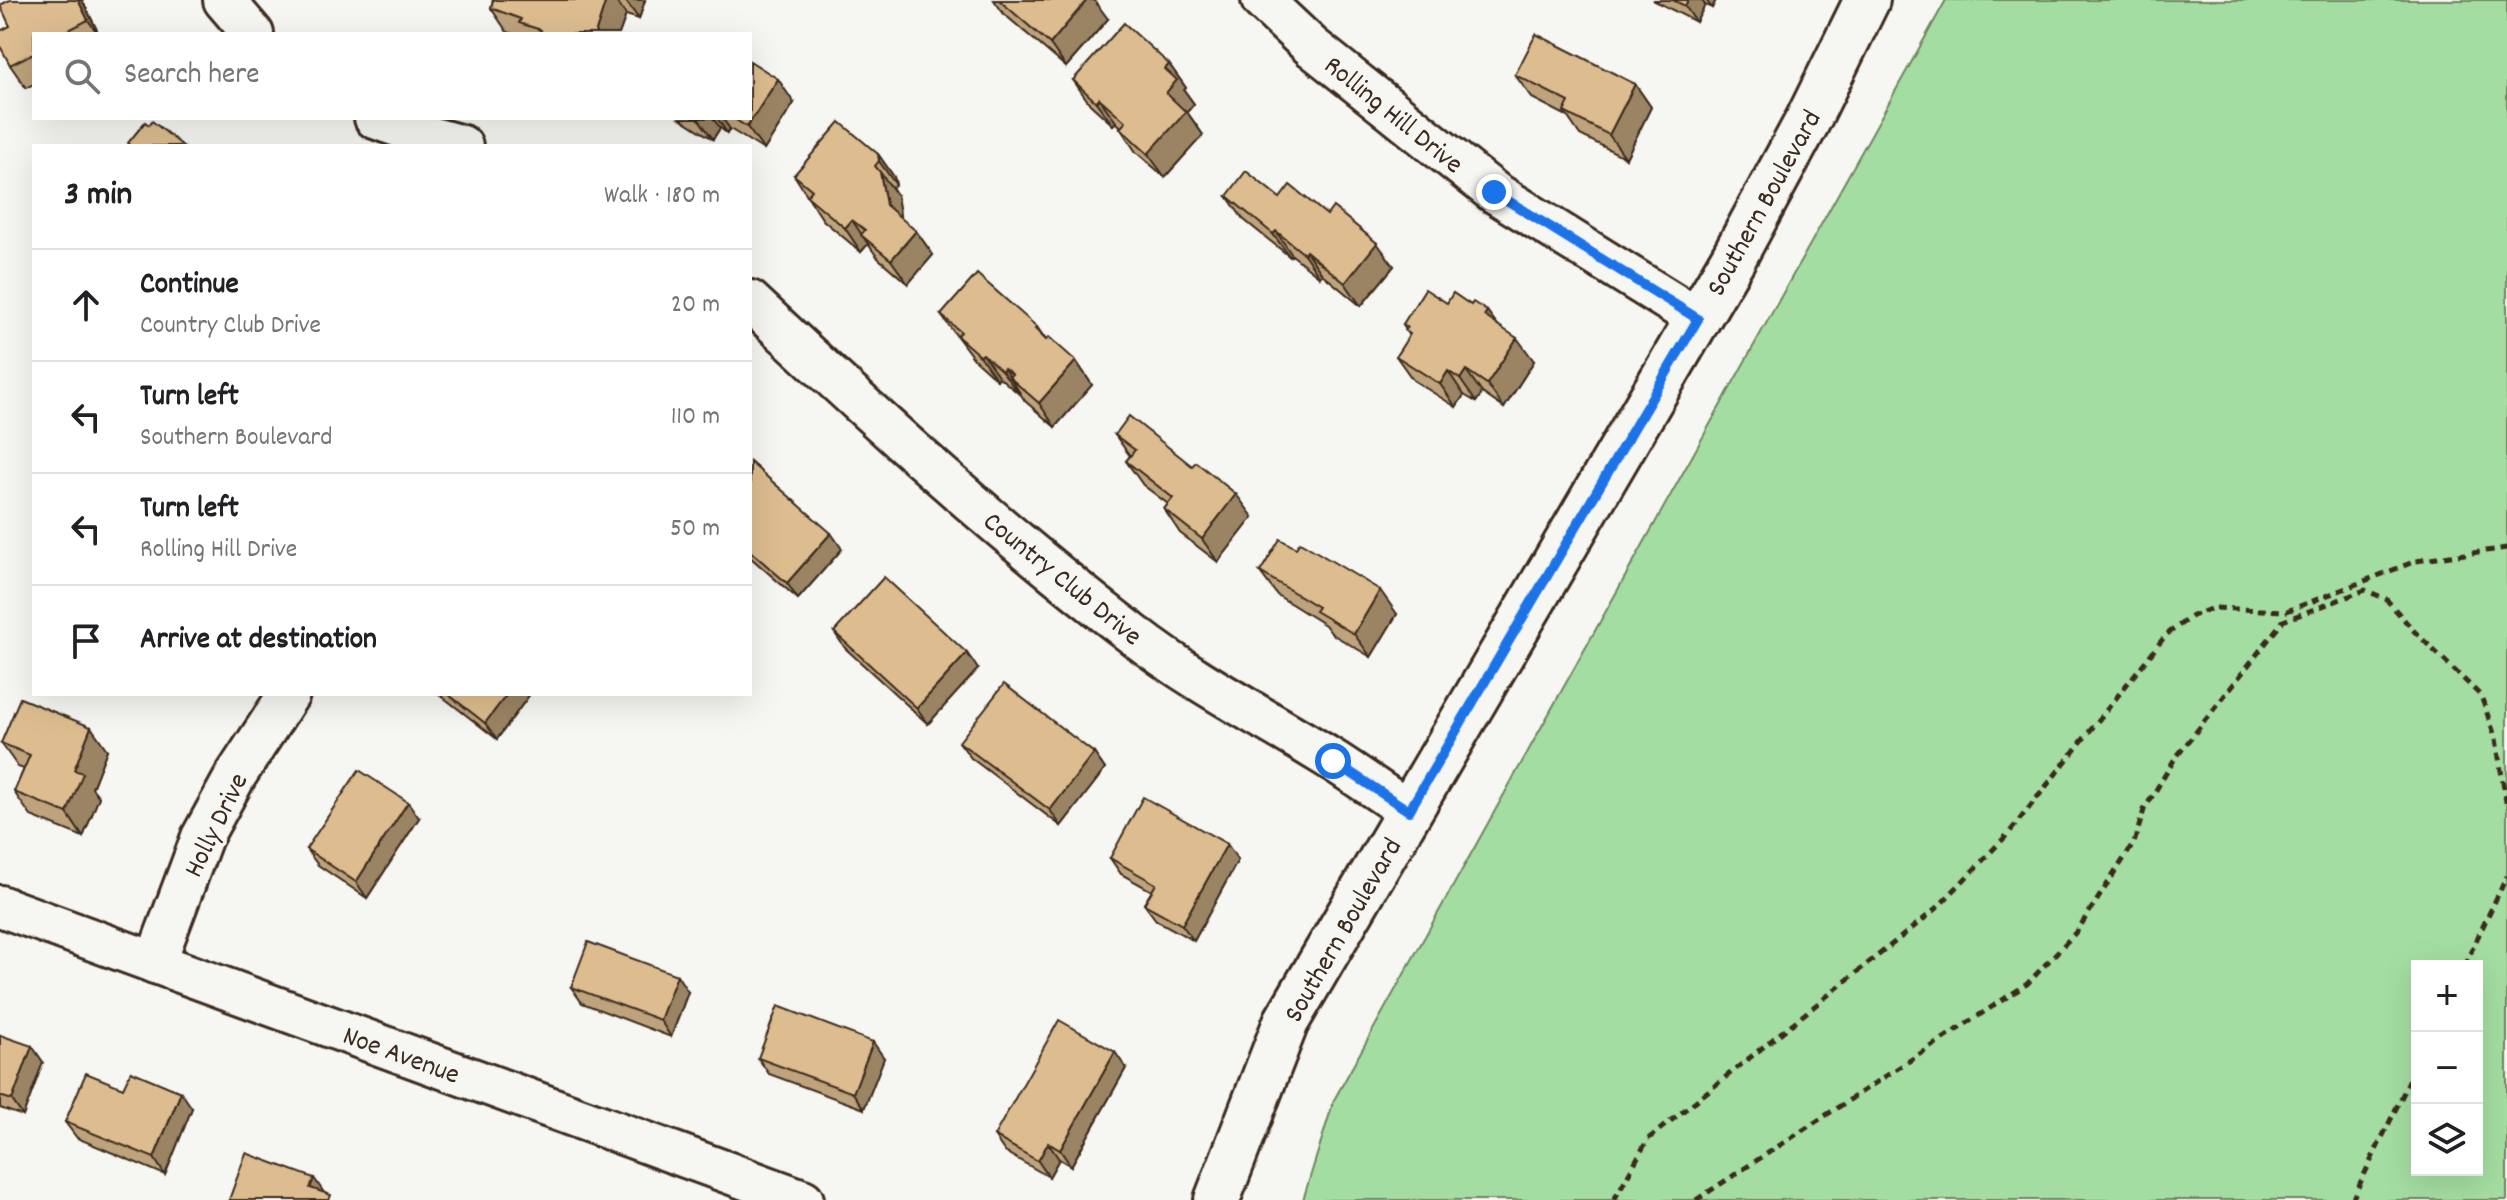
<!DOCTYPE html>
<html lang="en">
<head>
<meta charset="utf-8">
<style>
  body { margin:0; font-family:Dekko,sans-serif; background:#f6f6f6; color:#202124 }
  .controls { position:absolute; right:24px; bottom:24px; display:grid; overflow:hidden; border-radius:0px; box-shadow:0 8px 32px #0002 }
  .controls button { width:72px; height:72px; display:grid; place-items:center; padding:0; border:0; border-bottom:2px solid #e0e0e0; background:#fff; color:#202124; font:40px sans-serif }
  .stop { position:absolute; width:24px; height:24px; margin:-18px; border:6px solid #1a73e8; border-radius:50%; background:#fff }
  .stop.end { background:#1a73e8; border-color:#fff; box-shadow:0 2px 8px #0008 }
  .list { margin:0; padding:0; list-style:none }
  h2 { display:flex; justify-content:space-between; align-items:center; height:104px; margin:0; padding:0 32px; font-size:34px }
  h2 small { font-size:26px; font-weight:400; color:#757577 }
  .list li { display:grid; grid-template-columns:52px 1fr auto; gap:24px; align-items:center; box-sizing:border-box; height:112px; padding:0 32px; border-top:2px solid #e0e0e0 }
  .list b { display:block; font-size:30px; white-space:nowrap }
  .list p { margin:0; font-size:26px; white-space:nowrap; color:#757577 }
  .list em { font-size:26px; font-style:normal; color:#757577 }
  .icon { flex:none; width:44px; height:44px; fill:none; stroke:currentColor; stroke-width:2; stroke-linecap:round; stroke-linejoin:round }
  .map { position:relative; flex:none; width:2507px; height:1200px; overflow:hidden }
  .search { position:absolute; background:#fff; box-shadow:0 8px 32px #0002; left:32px; top:32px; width:720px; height:88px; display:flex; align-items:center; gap:20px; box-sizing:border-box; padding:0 28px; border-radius:0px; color:#757577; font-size:30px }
  .panel { position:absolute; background:#fff; box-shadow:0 8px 32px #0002; left:32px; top:144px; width:720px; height:552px; border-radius:0px }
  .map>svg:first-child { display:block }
  .green { fill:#a4dda1; stroke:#708460; stroke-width:2; fill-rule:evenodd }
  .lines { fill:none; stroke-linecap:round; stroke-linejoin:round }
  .minor-casing { stroke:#3b2a1e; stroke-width:46 }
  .secondary-casing { stroke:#3b2a1e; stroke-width:50 }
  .path { stroke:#3b2a1e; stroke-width:5; stroke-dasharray:8 6; stroke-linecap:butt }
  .minor { stroke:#f6f6f2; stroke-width:40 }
  .secondary { stroke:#f6f6f2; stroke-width:44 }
  .wall { fill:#bea37b; stroke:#3b2a1e; stroke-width:2 }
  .shaded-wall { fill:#9b8464; stroke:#3b2a1e; stroke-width:2 }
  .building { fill:#ddbd8f; stroke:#3b2a1e; stroke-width:2 }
  .route { stroke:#1a73e8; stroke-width:10 }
  .labels { text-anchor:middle; stroke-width:7; stroke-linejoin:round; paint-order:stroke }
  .street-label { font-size:28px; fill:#3b2a1e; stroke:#f6f6f2 }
</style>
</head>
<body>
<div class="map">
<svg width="2507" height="1200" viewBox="0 0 2507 1200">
  <rect width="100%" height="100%" fill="#f6f6f2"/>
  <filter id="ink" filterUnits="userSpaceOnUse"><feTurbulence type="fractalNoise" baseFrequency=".0125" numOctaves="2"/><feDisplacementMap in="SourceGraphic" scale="16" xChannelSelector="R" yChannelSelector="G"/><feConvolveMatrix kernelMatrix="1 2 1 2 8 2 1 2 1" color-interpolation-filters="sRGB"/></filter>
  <g filter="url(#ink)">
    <path class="green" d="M 1946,0 L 2507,0 L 2507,1200 L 1303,1200 L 1334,1100 ZM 2417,966 L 2477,966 L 2477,1170 L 2417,1170 Z"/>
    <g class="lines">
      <defs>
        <g id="minor">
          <path d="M 224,0 L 253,34"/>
          <path d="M 1262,0 L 1312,47 L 1494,192 L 1698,319"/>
          <path d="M 375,118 L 422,135 L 462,146"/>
          <path d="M 750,301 C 874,417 999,532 1134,635 C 1197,684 1267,719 1334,761 C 1359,777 1384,795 1409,811"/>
          <path d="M 0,906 L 803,1200"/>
          <path d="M 155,963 L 202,837 L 236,775 L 289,694"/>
        </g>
        <path id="secondary" d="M 1217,1200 L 1286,1022 L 1734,257 L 1807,122 L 1867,0"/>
      </defs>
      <use href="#minor" class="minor-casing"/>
      <use href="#secondary" class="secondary-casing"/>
      <g class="path">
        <path d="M 2464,966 L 2507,876"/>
        <path d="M 1614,1200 L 1648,1139 L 1936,909 L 2009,833 L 2166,635 L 2192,616 L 2213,608 L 2287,611 L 2416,561 L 2507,548"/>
        <path d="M 1696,1200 L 2027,984 L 2077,931 L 2134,843 L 2144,810 L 2174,760 L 2283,621 L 2365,590 L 2386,599 L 2414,631 L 2481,696 L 2496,739 L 2507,808"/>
        <path d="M 2352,1200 L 2417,1065"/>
      </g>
      <use href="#minor" class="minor"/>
      <use href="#secondary" class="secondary"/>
    </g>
    <g class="wall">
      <path d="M 82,0 L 99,34 L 34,34 L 34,84 L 26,88 L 10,65 L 10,26 Z"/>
      <path d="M 493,0 L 645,0 L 639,19 L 626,15 L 619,34 L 514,34 L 507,32 L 491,8 Z"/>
      <path d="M 994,0 L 999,0 L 1108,19 L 1066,67 L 1004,14 Z"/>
      <path d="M 1653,0 L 1716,0 L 1712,8 L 1705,5 L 1696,22 Z"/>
      <path d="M 1169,64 L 1186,88 L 1184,90 L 1194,104 L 1187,112 L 1203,135 L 1165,177 L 1136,152 L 1120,128 L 1121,127 L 1116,122 L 1113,125 L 1090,104 L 1073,80 Z"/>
      <path d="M 1515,75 L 1635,84 L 1651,107 L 1626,158 L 1580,135 L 1567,116 L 1532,98 Z"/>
      <path d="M 794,103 L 764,150 L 730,129 L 727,133 L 720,128 L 713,139 L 680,118 L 750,118 Z"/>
      <path d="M 878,154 L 894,177 L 896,185 L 892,188 L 897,195 L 900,218 L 916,231 L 933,255 L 908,284 L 878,258 L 868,244 L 861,252 L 823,220 L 794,175 Z"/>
      <path d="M 1227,196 L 1280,198 L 1327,215 L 1394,266 L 1361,306 L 1322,274 L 1320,277 L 1292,255 L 1290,257 L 1243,219 Z"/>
      <path d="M 1447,303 L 1471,305 L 1487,311 L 1497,324 L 1534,361 L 1504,408 L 1482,393 L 1476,402 L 1464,395 L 1456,407 L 1413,380 L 1396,356 L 1409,337 L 1403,324 Z"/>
      <path d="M 941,315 L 1037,327 L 1046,340 L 1076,361 L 1092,385 L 1055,427 L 1025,401 L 1020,393 L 1019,394 L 999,377 L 997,380 L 974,359 Z"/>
      <path d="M 1115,435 L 1192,466 L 1253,517 L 1218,562 L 1180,533 L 1164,509 L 1168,504 L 1143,485 L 1126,461 L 1130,456 Z"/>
      <path d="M 750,462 L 842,549 L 798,599 L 750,557 Z"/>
      <path d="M 1260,572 L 1397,614 L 1371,657 L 1332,634 L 1325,625 L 1277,595 Z"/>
      <path d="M 834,632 L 978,669 L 928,724 L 845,648 Z"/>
      <path d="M 439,694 L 530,694 L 497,739 Z"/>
      <path d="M 959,742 L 1094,753 L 1105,769 L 1061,826 L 971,758 Z"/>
      <path d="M 1,743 L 107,750 L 92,788 L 99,797 L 83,837 L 31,816 L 14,792 L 24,769 L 18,767 Z"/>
      <path d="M 419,818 L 367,898 L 318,865 L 306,849 Z"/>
      <path d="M 1110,858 L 1238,860 L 1194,941 L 1156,920 L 1144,904 L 1152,891 L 1121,874 Z"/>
      <path d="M 571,987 L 688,992 L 671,1037 L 582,1003 Z"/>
      <path d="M 0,1035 L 43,1062 L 23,1116 L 0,1108 Z"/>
      <path d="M 758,1058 L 884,1058 L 864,1109 L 769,1074 Z"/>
      <path d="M 1126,1068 L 1071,1166 L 1059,1159 L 1049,1177 L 1005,1152 L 994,1136 Z"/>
      <path d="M 123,1088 L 192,1108 L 165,1175 L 77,1138 L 65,1122 Z"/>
    </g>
    <g class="shaded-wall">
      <path d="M 78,0 L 82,0 L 99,34 L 98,34 L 88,20 Z"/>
      <path d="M 606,0 L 615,0 L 626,15 L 619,34 L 595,34 Z"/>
      <path d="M 625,0 L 645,0 L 639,19 Z"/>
      <path d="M 1087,0 L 1094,0 L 1108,19 L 1066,67 L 1050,44 Z"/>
      <path d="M 1688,0 L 1702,0 L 1705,5 L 1696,22 L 1685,6 Z"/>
      <path d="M 1706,0 L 1716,0 L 1712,8 Z"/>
      <path d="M 1169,64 L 1186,88 L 1184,90 L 1194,104 L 1187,112 L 1203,135 L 1165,177 L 1148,154 L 1166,93 L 1165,69 Z"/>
      <path d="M 778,79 L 794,103 L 764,150 L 747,127 Z"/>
      <path d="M 1635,84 L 1651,107 L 1626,158 L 1609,135 Z"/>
      <path d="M 1099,98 L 1116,122 L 1113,125 L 1096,102 Z"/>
      <path d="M 698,118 L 713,118 L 720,128 L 713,139 Z"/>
      <path d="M 717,118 L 722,118 L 730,129 L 727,133 Z"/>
      <path d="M 878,154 L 894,177 L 896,185 L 879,161 Z"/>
      <path d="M 880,172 L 897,195 L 902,229 L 886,205 Z"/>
      <path d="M 852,220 L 868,244 L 861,252 L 845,228 Z"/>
      <path d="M 916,231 L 933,255 L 908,284 L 891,260 Z"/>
      <path d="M 1276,231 L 1292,255 L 1290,257 L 1273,234 Z"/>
      <path d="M 1377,243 L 1394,266 L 1361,306 L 1345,283 Z"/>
      <path d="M 1306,251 L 1322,274 L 1320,277 L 1304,254 Z"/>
      <path d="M 1487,311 L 1504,334 L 1484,316 Z"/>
      <path d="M 1517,338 L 1534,361 L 1504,408 L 1487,384 Z"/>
      <path d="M 983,354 L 999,377 L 997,380 L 980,356 Z"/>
      <path d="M 1076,361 L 1092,385 L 1055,427 L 1039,403 Z"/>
      <path d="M 1004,368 L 1020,393 L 1019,394 L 1002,371 Z"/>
      <path d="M 1466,370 L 1482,393 L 1476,402 L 1460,379 Z"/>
      <path d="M 1448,371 L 1464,395 L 1456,407 L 1440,384 Z"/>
      <path d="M 1236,494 L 1253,517 L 1218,562 L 1202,539 Z"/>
      <path d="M 831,533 L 842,549 L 798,599 L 787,583 Z"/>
      <path d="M 1380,590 L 1397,614 L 1371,657 L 1354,634 Z"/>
      <path d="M 967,653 L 978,669 L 928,724 L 917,708 Z"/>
      <path d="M 507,694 L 530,694 L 497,739 L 485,723 Z"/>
      <path d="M 91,727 L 107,750 L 92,788 L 99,797 L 83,837 L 67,813 L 74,770 Z"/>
      <path d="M 1094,753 L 1105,769 L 1061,826 L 1050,810 Z"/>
      <path d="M 408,802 L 419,818 L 367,898 L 356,882 Z"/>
      <path d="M 1227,844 L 1238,860 L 1194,941 L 1182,925 Z"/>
      <path d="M 677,975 L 688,992 L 671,1037 L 660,1020 Z"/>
      <path d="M 873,1042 L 884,1058 L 864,1109 L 853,1093 Z"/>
      <path d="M 32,1046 L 43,1062 L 23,1116 L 12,1100 Z"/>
      <path d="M 1115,1052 L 1126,1068 L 1071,1166 L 1060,1150 Z"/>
      <path d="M 181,1092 L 192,1108 L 165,1175 L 154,1158 Z"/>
      <path d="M 1048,1143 L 1059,1159 L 1049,1177 L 1038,1161 Z"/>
      <path d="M 314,1178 L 325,1194 L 310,1188 Z"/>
    </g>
    <g class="building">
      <path d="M 10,0 L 78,0 L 88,20 L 65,32 L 67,34 L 34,34 L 34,53 L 10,65 L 0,46 L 0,31 L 10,26 L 0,5 Z"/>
      <path d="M 493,0 L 606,0 L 595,34 L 540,34 L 541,30 L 519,23 L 521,19 L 491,8 Z"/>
      <path d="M 999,0 L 1087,0 L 1050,44 Z"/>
      <path d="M 1673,0 L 1688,0 L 1685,6 Z"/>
      <path d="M 1124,23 L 1169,64 L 1165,69 L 1177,80 L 1166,93 L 1186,112 L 1148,154 L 1120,128 L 1126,122 L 1099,98 L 1096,102 L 1073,80 Z"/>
      <path d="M 1536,34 L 1635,84 L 1609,135 L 1564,112 L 1569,102 L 1515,75 Z"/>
      <path d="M 750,61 L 778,79 L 747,127 L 733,118 L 750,118 Z"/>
      <path d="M 152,121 L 183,146 L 131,146 L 128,143 L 145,122 L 149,125 Z"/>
      <path d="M 840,122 L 878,154 L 879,161 L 875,166 L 880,172 L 886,205 L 916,231 L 891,260 L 861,235 L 865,230 L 852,220 L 845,228 L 807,196 L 812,190 L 794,175 Z"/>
      <path d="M 1246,171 L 1280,198 L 1290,185 L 1327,215 L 1333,207 L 1377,243 L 1345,283 L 1306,251 L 1304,254 L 1276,231 L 1273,234 L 1227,196 Z"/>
      <path d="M 977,274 L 1037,327 L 1035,329 L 1046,340 L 1049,337 L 1076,361 L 1039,403 L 1009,377 L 1012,374 L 1004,368 L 1002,371 L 983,354 L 980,356 L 957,336 L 961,332 L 941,315 Z"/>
      <path d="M 1425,289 L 1447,303 L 1453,293 L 1471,305 L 1473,302 L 1487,311 L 1484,316 L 1517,338 L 1487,384 L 1466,370 L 1460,379 L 1448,371 L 1440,384 L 1396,356 L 1410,334 L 1405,331 L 1408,327 L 1403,324 Z"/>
      <path d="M 1129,416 L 1192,466 L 1196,462 L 1236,494 L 1202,539 L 1164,509 L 1173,498 L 1126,461 L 1135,450 L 1115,435 Z"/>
      <path d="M 750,462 L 831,533 L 787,583 L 750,551 Z"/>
      <path d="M 1280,539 L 1296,548 L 1300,542 L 1380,590 L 1354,634 L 1315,611 L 1318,607 L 1260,572 Z"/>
      <path d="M 884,577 L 967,653 L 917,708 L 834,632 Z"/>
      <path d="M 1004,684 L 1094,753 L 1050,810 L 959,742 Z"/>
      <path d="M 448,694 L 507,694 L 485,723 Z"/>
      <path d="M 20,698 L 91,727 L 74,770 L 83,773 L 67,813 L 14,792 L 30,755 L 1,743 Z"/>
      <path d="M 359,770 L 408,802 L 356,882 L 306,849 Z"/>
      <path d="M 1143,797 L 1227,844 L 1182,925 L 1144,904 L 1156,884 L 1110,858 Z"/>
      <path d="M 588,942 L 677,975 L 660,1020 L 571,987 Z"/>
      <path d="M 778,1006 L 873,1042 L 853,1093 L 758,1058 Z"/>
      <path d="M 1059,1020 L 1115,1052 L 1060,1150 L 1048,1143 L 1038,1161 L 994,1136 Z"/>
      <path d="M 0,1035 L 32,1046 L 12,1100 L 0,1096 Z"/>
      <path d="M 131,1071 L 181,1092 L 154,1158 L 65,1122 L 86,1073 L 123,1088 Z"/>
      <path d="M 246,1153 L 314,1178 L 310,1188 L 331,1195 L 329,1200 L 229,1200 Z"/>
    </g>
  </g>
  <g class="lines" filter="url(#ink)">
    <path class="route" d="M 1333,761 L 1409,811 L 1698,319 L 1494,192"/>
  </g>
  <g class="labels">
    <g class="street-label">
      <text transform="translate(1395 113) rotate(39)" y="10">Rolling Hill Drive</text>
      <text transform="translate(1762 202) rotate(-61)" y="10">Southern Boulevard</text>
      <text transform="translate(1064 577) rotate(39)" y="10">Country Club Drive</text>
      <text transform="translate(214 824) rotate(-64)" y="10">Holly Drive</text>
      <text transform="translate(1341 929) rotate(-60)" y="10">Southern Boulevard</text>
      <text transform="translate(402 1053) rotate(20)" y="10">Noe Avenue</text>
    </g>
  </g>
</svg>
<div class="controls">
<button>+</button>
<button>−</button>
<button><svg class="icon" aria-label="layers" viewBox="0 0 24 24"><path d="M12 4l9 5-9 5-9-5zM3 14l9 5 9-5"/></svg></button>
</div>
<div class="stop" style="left:1333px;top:761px"></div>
<div class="stop end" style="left:1494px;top:192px"></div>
<div class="search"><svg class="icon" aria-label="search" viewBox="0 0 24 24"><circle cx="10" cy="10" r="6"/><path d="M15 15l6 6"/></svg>Search here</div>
<section class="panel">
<h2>3 min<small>Walk · 180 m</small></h2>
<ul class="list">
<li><svg class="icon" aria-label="ahead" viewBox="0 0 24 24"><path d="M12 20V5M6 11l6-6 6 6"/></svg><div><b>Continue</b><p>Country Club Drive</p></div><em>20 m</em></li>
<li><svg class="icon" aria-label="left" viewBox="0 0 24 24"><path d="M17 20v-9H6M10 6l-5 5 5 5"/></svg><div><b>Turn left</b><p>Southern Boulevard</p></div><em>110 m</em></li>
<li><svg class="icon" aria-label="left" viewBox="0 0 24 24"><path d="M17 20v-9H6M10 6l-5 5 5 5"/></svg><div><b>Turn left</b><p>Rolling Hill Drive</p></div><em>50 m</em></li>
<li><svg class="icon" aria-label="arrive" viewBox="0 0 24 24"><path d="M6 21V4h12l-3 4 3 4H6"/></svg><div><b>Arrive at destination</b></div></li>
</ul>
</section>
</div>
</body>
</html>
